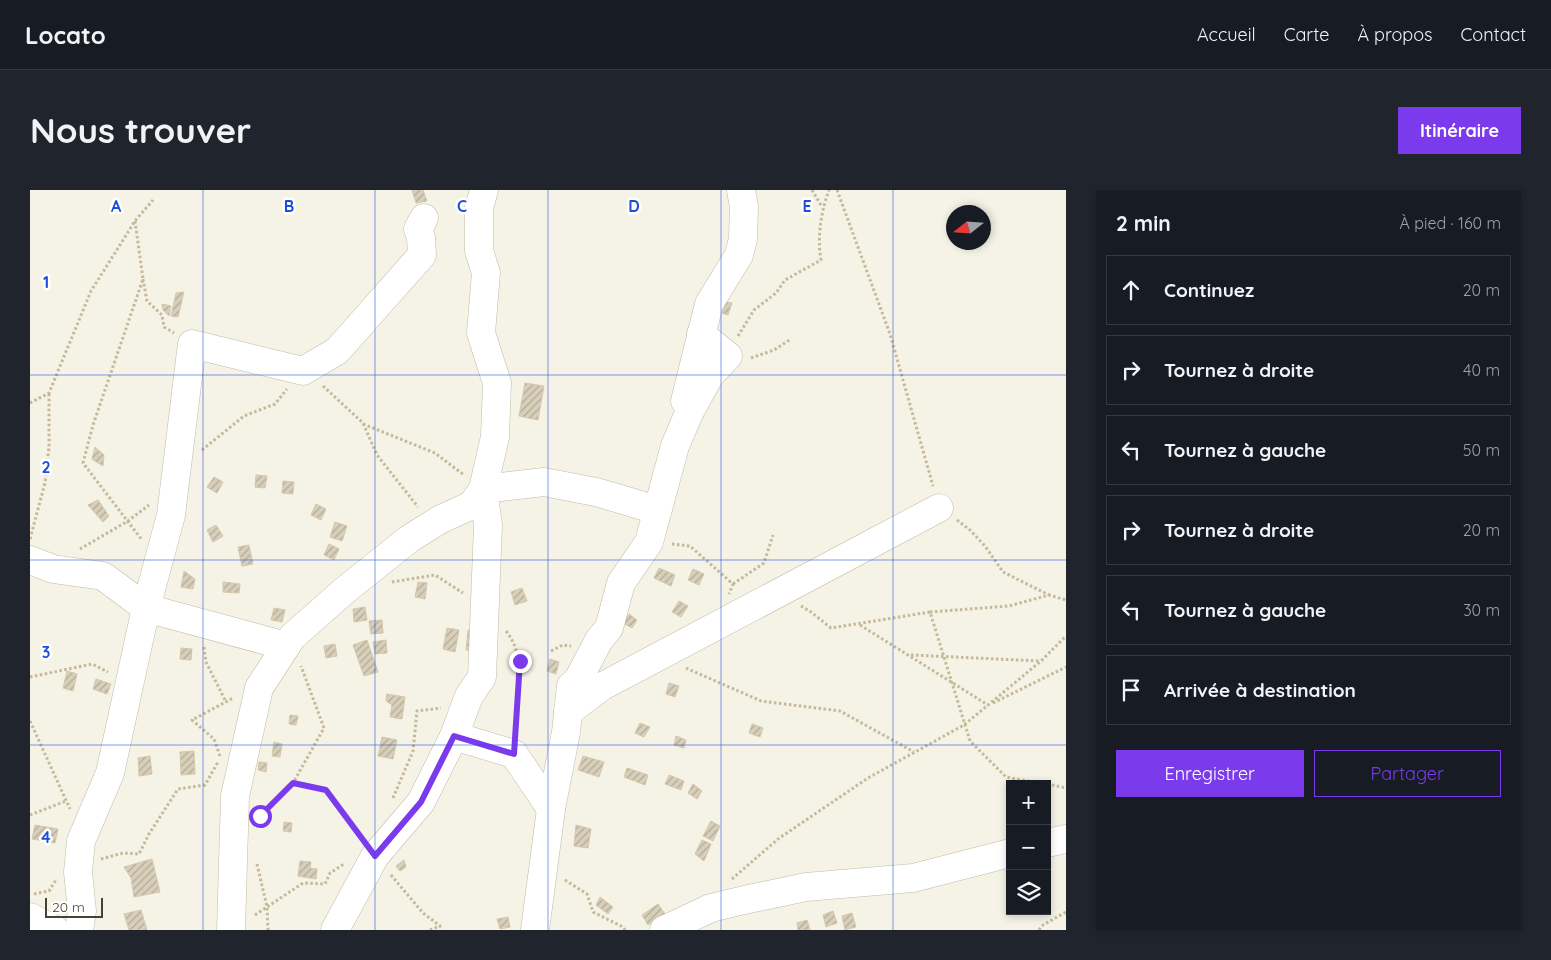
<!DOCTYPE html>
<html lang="fr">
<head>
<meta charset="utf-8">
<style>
  body { margin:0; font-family:Quicksand,sans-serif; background:#20242c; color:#f1f3f6 }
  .controls { position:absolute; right:15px; bottom:15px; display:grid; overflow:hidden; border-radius:0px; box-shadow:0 2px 8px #0003 }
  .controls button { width:45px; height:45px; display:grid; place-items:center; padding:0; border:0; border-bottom:1px solid #363941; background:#171b24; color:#f1f3f6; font:25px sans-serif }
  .compass { position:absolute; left:916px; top:15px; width:45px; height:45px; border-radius:50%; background:#171b24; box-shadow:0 2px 8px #0003; rotate:253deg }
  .scale { position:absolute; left:15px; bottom:12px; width:58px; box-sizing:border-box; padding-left:5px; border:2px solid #484234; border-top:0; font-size:14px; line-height:18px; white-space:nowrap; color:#484234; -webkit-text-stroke:4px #fff; paint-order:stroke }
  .stop { position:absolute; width:15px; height:15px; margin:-11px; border:4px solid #7c3aed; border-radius:50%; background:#fff }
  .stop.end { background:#7c3aed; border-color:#fff; box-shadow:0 1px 5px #0008 }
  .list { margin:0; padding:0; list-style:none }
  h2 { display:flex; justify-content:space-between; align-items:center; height:65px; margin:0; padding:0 20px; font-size:21px }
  h2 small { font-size:16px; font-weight:400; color:#9ea1a6 }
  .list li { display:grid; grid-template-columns:32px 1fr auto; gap:15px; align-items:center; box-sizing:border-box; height:70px; margin:0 10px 10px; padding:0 10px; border:1px solid #363941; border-radius:0px }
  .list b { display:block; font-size:19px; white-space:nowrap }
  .list em { font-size:16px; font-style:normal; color:#9ea1a6 }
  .actions { display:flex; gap:10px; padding:15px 20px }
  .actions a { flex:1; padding:11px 0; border:1px solid #7c3aed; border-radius:0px; text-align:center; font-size:18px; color:#7c3aed }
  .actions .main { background:#7c3aed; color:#fff }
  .icon { flex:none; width:28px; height:28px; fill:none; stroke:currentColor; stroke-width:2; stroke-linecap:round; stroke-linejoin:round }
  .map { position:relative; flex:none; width:1036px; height:740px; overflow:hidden; border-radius:0px }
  header { display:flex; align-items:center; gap:30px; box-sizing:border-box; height:70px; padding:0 25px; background:#171b24; border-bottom:1px solid #363941 }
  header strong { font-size:24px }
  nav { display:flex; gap:28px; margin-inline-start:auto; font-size:18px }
  .intro { display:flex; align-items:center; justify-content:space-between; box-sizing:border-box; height:120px; padding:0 30px }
  h1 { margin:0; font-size:35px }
  .button { padding:12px 22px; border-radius:0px; background:#7c3aed; color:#fff; font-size:18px; font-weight:700 }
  main { display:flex; gap:30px; padding:0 30px }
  aside { flex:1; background:#171b24; border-radius:0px; box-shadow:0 2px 8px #0003 }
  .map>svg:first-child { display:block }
  .building { fill:url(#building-hatch); stroke:#d4c8ac }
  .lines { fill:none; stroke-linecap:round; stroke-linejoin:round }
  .minor-casing { stroke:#c1bba7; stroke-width:29 }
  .path { stroke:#c5b997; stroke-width:3; stroke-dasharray:2.5 2.5; stroke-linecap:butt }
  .minor { stroke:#fff; stroke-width:28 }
  .route { stroke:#7c3aed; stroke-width:6 }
  .grid { fill:none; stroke:#1d4ed8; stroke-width:1; stroke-opacity:0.55 }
  .grid-label { font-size:16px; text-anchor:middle; font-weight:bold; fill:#1d4ed8; stroke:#fff; stroke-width:5; stroke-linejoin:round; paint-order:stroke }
</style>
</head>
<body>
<header>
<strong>Locato</strong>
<nav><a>Accueil</a><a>Carte</a><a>À propos</a><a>Contact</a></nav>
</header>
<div class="intro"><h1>Nous trouver</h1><a class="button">Itinéraire</a></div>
<main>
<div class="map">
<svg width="1036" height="740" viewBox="0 0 1036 740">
  <defs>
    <pattern id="building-hatch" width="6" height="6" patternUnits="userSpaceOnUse" patternTransform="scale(1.25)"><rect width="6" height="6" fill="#d8cfba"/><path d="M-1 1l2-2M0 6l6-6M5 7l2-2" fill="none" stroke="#b1aa98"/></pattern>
  </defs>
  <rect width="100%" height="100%" fill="#f5f2e6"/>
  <g class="building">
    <path d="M 382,0 L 393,0 L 397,11 L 386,13 Z"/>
    <path d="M 154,102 L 148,127 L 141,126 L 146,103 Z"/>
    <path d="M 692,111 L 702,113 L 698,125 L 689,122 Z"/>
    <path d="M 132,114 L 141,116 L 139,126 L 133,120 Z"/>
    <path d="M 495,193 L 514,196 L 508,230 L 489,226 Z"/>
    <path d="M 65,257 L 74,265 L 73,276 L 62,269 Z"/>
    <path d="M 226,285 L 237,286 L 235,298 L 225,297 Z"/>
    <path d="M 184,287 L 193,292 L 187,303 L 177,297 Z"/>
    <path d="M 253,291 L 264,292 L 263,304 L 252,303 Z"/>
    <path d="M 68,310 L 79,326 L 73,332 L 58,315 Z"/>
    <path d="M 286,314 L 296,319 L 291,330 L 281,325 Z"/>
    <path d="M 305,332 L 317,336 L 312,351 L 300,347 Z"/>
    <path d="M 186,335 L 193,346 L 183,352 L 177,340 Z"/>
    <path d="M 299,354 L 309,359 L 304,370 L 294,365 Z"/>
    <path d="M 219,355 L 223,374 L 212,376 L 208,357 Z"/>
    <path d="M 629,378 L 645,385 L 641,396 L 624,388 Z"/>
    <path d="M 663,379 L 674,384 L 669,395 L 658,390 Z"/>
    <path d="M 154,381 L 165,389 L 163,399 L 151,397 Z"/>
    <path d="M 193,392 L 210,394 L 209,403 L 193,402 Z"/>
    <path d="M 388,392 L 397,393 L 395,409 L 385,407 Z"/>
    <path d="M 492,398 L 497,411 L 485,415 L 481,402 Z"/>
    <path d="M 649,411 L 658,416 L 651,427 L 642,422 Z"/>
    <path d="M 335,417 L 337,430 L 324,432 L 323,419 Z"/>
    <path d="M 244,418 L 255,420 L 252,432 L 241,430 Z"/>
    <path d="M 599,424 L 607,430 L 602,438 L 593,433 Z"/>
    <path d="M 352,430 L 353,443 L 341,444 L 339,431 Z"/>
    <path d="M 417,438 L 429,440 L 425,462 L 413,459 Z"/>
    <path d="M 438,440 L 448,441 L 446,462 L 436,460 Z"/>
    <path d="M 337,450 L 348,482 L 334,486 L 323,455 Z"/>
    <path d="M 356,450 L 357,463 L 345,464 L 343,452 Z"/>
    <path d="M 305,454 L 307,466 L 296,468 L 294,456 Z"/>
    <path d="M 151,458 L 162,459 L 161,470 L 150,469 Z"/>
    <path d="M 520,469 L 529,472 L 526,484 L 517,481 Z"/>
    <path d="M 37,481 L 47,484 L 43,501 L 33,498 Z"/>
    <path d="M 66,489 L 81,494 L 77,504 L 63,499 Z"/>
    <path d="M 639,493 L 649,496 L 645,507 L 636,504 Z"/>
    <path d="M 357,504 L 375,507 L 372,529 L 360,527 L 362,515 L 356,511 Z"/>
    <path d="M 260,525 L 268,526 L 266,535 L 259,534 Z"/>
    <path d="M 610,533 L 620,537 L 614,547 L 605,543 Z"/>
    <path d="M 722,534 L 733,538 L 730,547 L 719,543 Z"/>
    <path d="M 646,546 L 656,550 L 654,558 L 644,555 Z"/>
    <path d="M 352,547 L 367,550 L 363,569 L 348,566 Z"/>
    <path d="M 244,552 L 252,554 L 250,567 L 242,566 Z"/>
    <path d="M 164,561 L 165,584 L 151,585 L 150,562 Z"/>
    <path d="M 120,566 L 122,584 L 109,586 L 108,568 Z"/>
    <path d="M 553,566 L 574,572 L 569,587 L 548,580 Z"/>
    <path d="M 229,572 L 237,573 L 236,582 L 228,580 Z"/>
    <path d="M 597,578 L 618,585 L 615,595 L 594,587 Z"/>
    <path d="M 639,585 L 654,591 L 651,600 L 635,594 Z"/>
    <path d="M 663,594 L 672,601 L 667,609 L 658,603 Z"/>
    <path d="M 681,631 L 690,636 L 683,651 L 673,646 Z"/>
    <path d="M 254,632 L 262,633 L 261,642 L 253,641 Z"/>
    <path d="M 5,635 L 28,639 L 25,653 L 2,649 Z"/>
    <path d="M 546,635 L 561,639 L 558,658 L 544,656 Z"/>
    <path d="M 672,650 L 681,654 L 674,671 L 665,664 Z"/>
    <path d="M 122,669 L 130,702 L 104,707 L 101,688 L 94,677 Z"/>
    <path d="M 374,670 L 376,677 L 370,681 L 366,676 Z"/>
    <path d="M 270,671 L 281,672 L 280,678 L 287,679 L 286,689 L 268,686 Z"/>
    <path d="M 570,707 L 583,717 L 578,724 L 566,715 Z"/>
    <path d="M 628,714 L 635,724 L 618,735 L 612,725 Z"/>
    <path d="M 111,720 L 117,740 L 99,740 L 94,724 Z"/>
    <path d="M 803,721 L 807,733 L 796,737 L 793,725 Z"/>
    <path d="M 822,723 L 826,737 L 815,740 L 812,726 Z"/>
    <path d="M 478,727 L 480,737 L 470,739 L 467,729 Z"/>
    <path d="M 777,730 L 780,740 L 768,740 L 767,733 Z"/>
  </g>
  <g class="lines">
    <defs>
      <g id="minor">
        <path d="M 655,211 L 679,114 L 709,65 L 713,49 L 714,17 L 711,0"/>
        <path d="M 0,370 L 23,379 L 73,386 L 116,418 L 256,456"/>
        <path d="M 538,522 L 571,497 L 909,318"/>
        <path d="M 424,546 L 484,564 L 521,619"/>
        <path d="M 1017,653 L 1036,649"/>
        <path d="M 0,727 L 25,740"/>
        <path d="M 49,740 L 52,721 L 48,682 L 51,651 L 80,583 L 116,418 L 141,325 L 162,154 L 273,181 L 307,161 L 392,65 L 391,48 L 388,39 L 394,28"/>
        <path d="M 201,740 L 205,606 L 229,498 L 262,447 L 314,401 L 379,349 L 411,329 L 442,315 L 453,299 L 465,247 L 467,193 L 451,143 L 456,83 L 449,61 L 449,18 L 454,0"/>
        <path d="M 305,740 L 345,666 L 391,612 L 424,546 L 439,506 L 452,487 L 458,335 L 453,299 L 514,292 L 566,302 L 627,320"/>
        <path d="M 505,740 L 521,619 L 536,542 L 541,496 L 548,490 L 569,450 L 579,438 L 591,393 L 619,352 L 645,256 L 659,223 L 680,185 L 698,166 L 671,144"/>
        <path d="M 634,740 L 681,718 L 714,710 L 776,697 L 883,688 L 980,663"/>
      </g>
    </defs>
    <use href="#minor" class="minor-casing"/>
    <g class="path">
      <path d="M 782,0 L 792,17"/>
      <path d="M 807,0 L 860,144 L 903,296"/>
      <path d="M 105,31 L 113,89 L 63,235 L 53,273 L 112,350"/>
      <path d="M 113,89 L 117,111 L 132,125 L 134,137 L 144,143"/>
      <path d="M 708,146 L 724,120 L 746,103 L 755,90 L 791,70 C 787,47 791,22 799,0"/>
      <path d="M 721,168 L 744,160 L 761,149"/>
      <path d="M 293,196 L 333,233 L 347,265 L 388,317"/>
      <path d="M 0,213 L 19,203 L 61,101 L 105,31 L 123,10"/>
      <path d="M 333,234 L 405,263 L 434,285"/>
      <path d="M 172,260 L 214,226 L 245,214 L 257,199"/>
      <path d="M 927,330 L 940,340 L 955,356 L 973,382 L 1019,405"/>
      <path d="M 0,349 L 15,293 L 19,257 L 19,203"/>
      <path d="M 642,354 L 660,356 L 703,394 L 699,404"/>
      <path d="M 50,359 L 98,331 L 119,315"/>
      <path d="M 362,392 L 405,385 L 433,403"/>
      <path d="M 703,394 L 734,373 L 743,345"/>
      <path d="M 771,416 L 781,422 L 801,438 L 900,422 L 940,551 L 976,587 L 1013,594"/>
      <path d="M 900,422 L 979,416 L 1019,405 L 1036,410"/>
      <path d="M 830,435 L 958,515"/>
      <path d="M 476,441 C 498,468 487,509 485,541"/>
      <path d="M 174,457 L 176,472 L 196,512"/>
      <path d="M 521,461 L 533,455 L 541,456"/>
      <path d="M 881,465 L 1010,471"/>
      <path d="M 656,478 L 731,511 L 810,521 L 884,562"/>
      <path d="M 0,487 L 62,474 L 78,482"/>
      <path d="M 963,513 L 1036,477"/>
      <path d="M 0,531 L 40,619"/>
      <path d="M 190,566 L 184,549 L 162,530 L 203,508"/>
      <path d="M 263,593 L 296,600 L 332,649"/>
      <path d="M 1017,594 L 1036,598"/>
      <path d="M 363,608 L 383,561 L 387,521 L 411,518"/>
      <path d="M 0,625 L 36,611"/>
      <path d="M 229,631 L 230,626 L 263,593 L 294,538 L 271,476"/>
      <path d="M 71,669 L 93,663 L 109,664 L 119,644 L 148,599 L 175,595 L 188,572"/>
      <path d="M 227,674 L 237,717 L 238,740"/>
      <path d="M 361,685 L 393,723 L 410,736 L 411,740"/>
      <path d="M 702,689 L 748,649 L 838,588 L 934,535 L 1011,471 L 1036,446"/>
      <path d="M 535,690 L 557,704 L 563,722 L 593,737 L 595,740"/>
      <path d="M 4,704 L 19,701 L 26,690"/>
      <path d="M 225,725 L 273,693 L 295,694 L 300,683 L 314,674"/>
      <path d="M 400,740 L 410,736"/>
      <path d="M 1009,740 L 1013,735 L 1036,722"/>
    </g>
    <use href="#minor" class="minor"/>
  </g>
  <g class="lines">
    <path class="route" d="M 230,626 L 263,593 L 296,600 L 345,666 L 391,612 L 424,546 L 484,564 L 490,471"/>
  </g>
  <path class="grid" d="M 173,0 L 173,740M 345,0 L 345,740M 518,0 L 518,740M 691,0 L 691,740M 863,0 L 863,740M 0,185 L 1036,185M 0,370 L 1036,370M 0,555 L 1036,555"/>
  <g class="grid-label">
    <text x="86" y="22">A</text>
    <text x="259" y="22">B</text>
    <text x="432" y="22">C</text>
    <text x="604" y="22">D</text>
    <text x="777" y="22">E</text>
    <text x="16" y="98">1</text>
    <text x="16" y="283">2</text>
    <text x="16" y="468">3</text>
    <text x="16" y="653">4</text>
  </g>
</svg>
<div class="controls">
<button>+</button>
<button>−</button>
<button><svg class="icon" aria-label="layers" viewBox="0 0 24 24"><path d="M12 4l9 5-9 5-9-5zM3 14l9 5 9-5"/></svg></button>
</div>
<svg class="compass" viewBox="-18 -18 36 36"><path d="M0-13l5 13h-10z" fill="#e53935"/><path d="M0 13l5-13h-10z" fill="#9ea1a6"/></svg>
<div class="scale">20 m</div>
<div class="stop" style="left:230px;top:626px"></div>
<div class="stop end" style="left:490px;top:471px"></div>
</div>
<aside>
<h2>2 min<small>À pied · 160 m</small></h2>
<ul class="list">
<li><svg class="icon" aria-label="ahead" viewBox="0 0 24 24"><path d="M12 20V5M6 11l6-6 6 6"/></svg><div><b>Continuez</b></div><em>20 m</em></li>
<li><svg class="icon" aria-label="right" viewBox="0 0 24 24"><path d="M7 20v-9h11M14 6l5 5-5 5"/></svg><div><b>Tournez à droite</b></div><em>40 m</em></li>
<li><svg class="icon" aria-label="left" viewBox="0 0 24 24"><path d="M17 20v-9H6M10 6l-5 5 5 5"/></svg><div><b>Tournez à gauche</b></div><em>50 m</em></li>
<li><svg class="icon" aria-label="right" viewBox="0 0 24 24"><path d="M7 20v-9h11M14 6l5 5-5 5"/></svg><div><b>Tournez à droite</b></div><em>20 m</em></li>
<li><svg class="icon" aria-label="left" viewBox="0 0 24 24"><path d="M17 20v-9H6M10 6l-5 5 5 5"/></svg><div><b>Tournez à gauche</b></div><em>30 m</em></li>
<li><svg class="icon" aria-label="arrive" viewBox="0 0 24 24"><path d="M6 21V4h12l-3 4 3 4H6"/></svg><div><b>Arrivée à destination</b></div></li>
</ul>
<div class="actions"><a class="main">Enregistrer</a><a>Partager</a></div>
</aside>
</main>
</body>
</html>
